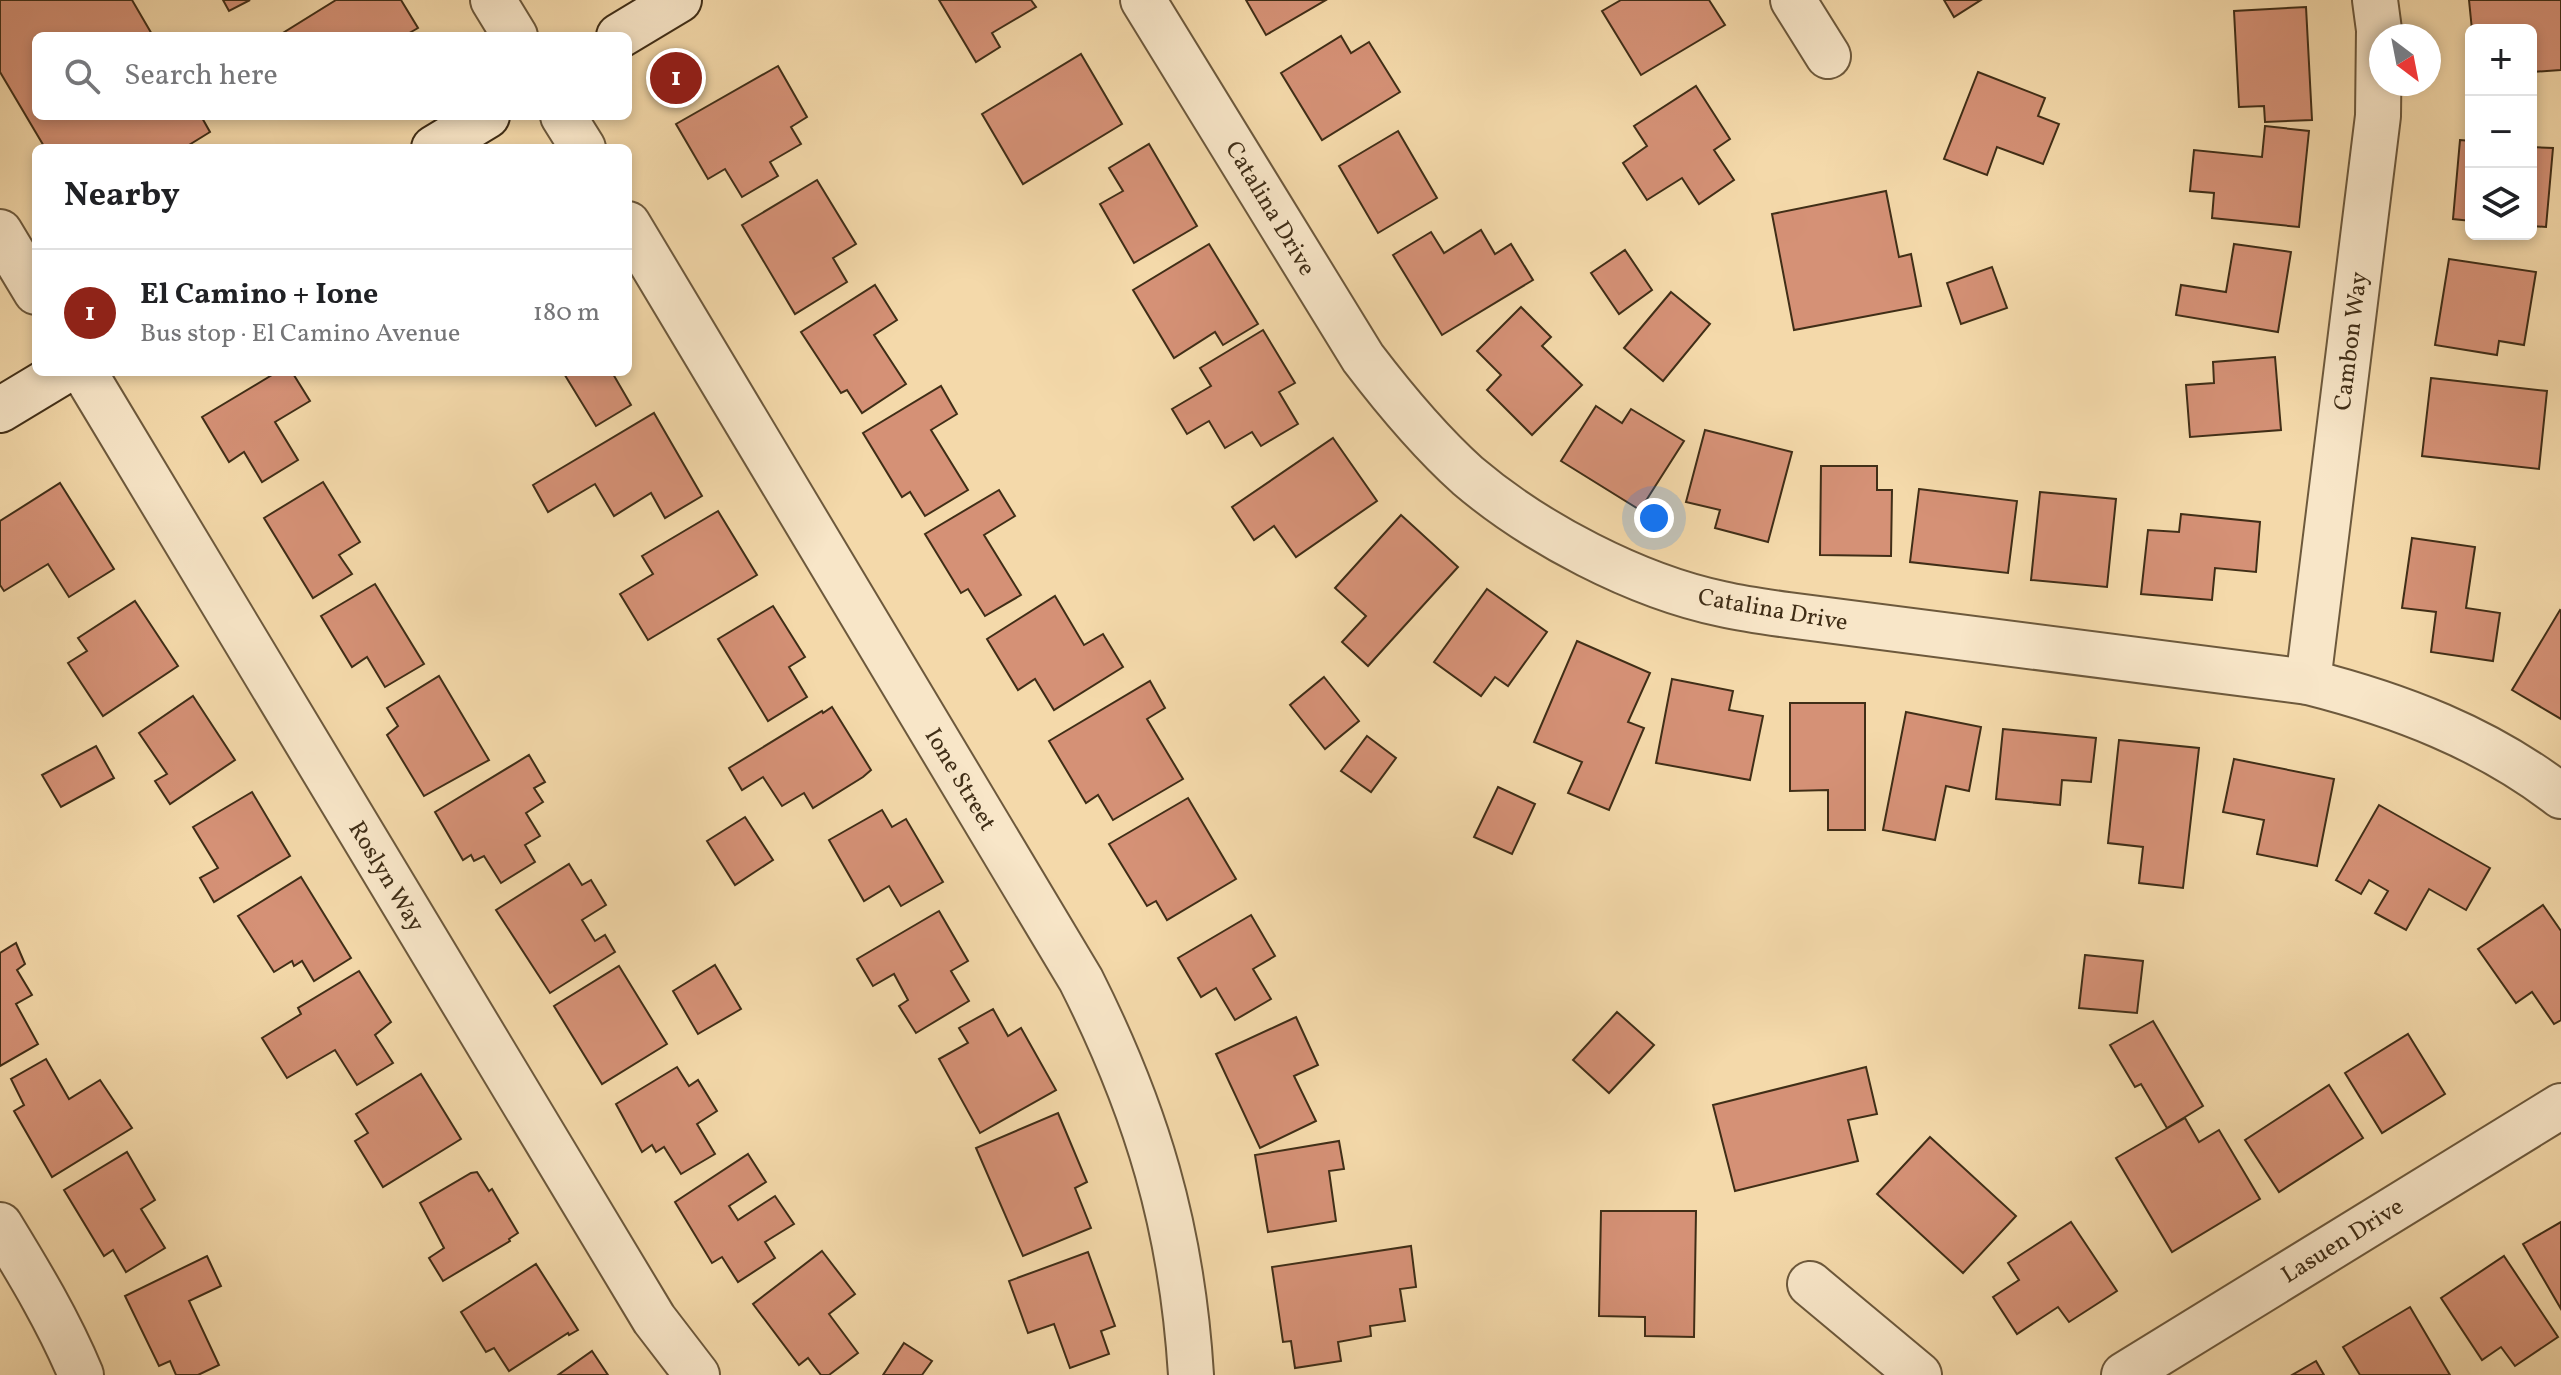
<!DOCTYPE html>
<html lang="en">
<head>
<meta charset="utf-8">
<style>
  body { margin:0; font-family:Vollkorn,serif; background:#f6f6f6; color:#202124 }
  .controls { position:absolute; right:24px; top:24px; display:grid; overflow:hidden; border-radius:12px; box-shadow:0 4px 12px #0003 }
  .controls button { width:72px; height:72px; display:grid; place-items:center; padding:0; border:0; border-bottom:2px solid #e0e0e0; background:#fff; color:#202124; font:40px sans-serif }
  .compass { position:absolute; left:2369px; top:24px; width:72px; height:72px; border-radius:50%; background:#fff; box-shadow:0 4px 12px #0003; rotate:148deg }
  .you { position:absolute; left:1654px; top:518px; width:28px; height:28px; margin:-20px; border:6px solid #fff; border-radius:50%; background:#1a73e8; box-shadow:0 0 0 12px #1a73e833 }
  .badge { display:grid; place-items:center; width:52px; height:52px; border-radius:50%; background:#8f2418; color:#fff; font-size:26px; font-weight:700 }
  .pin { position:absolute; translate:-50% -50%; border:4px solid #fff; box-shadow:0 2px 8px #0006 }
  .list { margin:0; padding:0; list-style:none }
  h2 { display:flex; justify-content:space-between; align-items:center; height:104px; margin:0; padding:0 32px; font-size:34px }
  h2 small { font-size:26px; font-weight:400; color:#757577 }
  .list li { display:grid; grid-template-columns:52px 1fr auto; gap:24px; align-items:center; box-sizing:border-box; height:128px; padding:0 32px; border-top:2px solid #e0e0e0 }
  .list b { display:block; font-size:30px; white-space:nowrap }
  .list p { margin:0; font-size:26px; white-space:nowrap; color:#757577 }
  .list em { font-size:26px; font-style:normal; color:#757577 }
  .icon { flex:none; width:44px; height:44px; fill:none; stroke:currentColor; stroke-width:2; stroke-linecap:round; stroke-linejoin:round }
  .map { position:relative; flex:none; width:2561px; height:1375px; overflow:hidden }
  .search { position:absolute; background:#fff; box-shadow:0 4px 12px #0003; left:32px; top:32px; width:600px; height:88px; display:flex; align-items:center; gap:20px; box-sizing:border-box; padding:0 28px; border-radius:12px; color:#757577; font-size:30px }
  .panel { position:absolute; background:#fff; box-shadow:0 4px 12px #0003; left:32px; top:144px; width:600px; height:232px; border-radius:12px }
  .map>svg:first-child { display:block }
  .building { fill:#d59176; stroke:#402e17; stroke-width:2 }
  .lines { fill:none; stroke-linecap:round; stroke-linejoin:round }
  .street-casing { stroke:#6d593c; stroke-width:48 }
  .secondary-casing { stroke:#402e17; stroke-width:48 }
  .street { stroke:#f8e6c8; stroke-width:44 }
  .secondary { stroke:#f8e6c8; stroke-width:44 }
  .labels { text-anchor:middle; stroke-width:6; stroke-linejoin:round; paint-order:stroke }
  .street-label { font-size:24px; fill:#402e17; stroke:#f8e6c8 }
</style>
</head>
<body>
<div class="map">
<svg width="2561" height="1375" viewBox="0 0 2561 1375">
  <rect width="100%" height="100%" fill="#f4d9aa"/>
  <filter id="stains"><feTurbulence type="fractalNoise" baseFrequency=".0025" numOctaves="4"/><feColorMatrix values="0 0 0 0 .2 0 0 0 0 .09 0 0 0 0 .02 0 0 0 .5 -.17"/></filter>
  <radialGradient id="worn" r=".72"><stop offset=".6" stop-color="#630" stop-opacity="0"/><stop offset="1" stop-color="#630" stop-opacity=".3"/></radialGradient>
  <g class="building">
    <path d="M 0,0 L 132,0 L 153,36 L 36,36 L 36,116 L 201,116 L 210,132 L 184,148 L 45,148 L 0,72 Z"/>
    <path d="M 223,0 L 250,0 L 229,11 Z"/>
    <path d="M 336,0 L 401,0 L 418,28 L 404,36 L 278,36 Z"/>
    <path d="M 939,0 L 1031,0 L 1036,7 L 992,33 L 1000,47 L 976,62 Z"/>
    <path d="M 1246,0 L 1326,0 L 1266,35 Z"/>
    <path d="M 1621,0 L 1709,0 L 1725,25 L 1641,75 L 1602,11 Z"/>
    <path d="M 1944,0 L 1981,0 L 1954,17 Z"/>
    <path d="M 2469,0 L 2561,0 L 2561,70 L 2532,72 L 2534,101 L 2531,101 L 2531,30 L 2472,30 Z"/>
    <path d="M 2306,7 L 2312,120 L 2265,122 L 2264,106 L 2239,107 L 2234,11 Z"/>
    <path d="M 1341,36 L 1351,53 L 1369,42 L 1400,92 L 1322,140 L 1281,73 Z"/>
    <path d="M 1081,54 L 1122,124 L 1023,184 L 982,114 Z"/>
    <path d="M 778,66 L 807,117 L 791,127 L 801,144 L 770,162 L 778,176 L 742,197 L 725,169 L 708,179 L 676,124 Z"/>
    <path d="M 1978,72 L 2045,98 L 2038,116 L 2059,124 L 2043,164 L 1997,147 L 1987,175 L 1944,159 Z"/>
    <path d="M 1696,86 L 1730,139 L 1714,150 L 1734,180 L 1699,204 L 1682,178 L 1647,200 L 1623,163 L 1647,146 L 1634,126 Z"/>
    <path d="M 2265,126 L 2309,131 L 2299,227 L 2212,218 L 2214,193 L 2190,191 L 2194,150 L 2262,157 Z"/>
    <path d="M 1398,131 L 1437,198 L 1378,233 L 1339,166 Z"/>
    <path d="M 2460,140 L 2471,141 L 2471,221 L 2453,219 Z"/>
    <path d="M 1149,144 L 1197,226 L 1134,263 L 1100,204 L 1123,191 L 1109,168 Z"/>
    <path d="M 2531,147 L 2553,148 L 2546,227 L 2531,226 Z"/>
    <path d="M 817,180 L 856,244 L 833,258 L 847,282 L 795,314 L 742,225 Z"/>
    <path d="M 1886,191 L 1899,257 L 1911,254 L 1921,306 L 1794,330 L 1772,214 Z"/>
    <path d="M 1481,230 L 1495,254 L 1511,244 L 1533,280 L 1442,335 L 1393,255 L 1431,232 L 1444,253 Z"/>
    <path d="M 1209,244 L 1258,324 L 1223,345 L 1215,332 L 1174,358 L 1133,290 Z"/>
    <path d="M 2234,244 L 2291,252 L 2278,332 L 2176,315 L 2181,285 L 2226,292 Z"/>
    <path d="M 1625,250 L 1652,290 L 1619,314 L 1591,273 Z"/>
    <path d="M 2449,259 L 2536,272 L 2524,345 L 2499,341 L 2497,355 L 2435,345 Z"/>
    <path d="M 1992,267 L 2007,308 L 1961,324 L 1947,283 Z"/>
    <path d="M 875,285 L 897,320 L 874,335 L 906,384 L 862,413 L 847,390 L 841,393 L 801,332 Z"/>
    <path d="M 1671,292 L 1710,324 L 1663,381 L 1624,348 Z"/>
    <path d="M 1521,307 L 1551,337 L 1542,346 L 1582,385 L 1532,435 L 1487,390 L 1501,375 L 1477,351 Z"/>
    <path d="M 1263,330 L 1295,383 L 1279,392 L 1298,424 L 1261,446 L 1252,432 L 1225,448 L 1209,421 L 1187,434 L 1172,409 L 1211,386 L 1200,368 Z"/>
    <path d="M 2275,357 L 2281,430 L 2190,437 L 2186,385 L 2214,383 L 2213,362 Z"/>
    <path d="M 277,372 L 292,372 L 310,401 L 275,422 L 298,460 L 262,482 L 244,452 L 229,462 L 202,417 Z"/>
    <path d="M 563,372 L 617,372 L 613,374 L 631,405 L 596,426 Z"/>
    <path d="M 2431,378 L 2547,391 L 2539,469 L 2422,456 Z"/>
    <path d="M 941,386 L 957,414 L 931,430 L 968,490 L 925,516 L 910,492 L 902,497 L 863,433 Z"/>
    <path d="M 1596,406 L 1622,423 L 1631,409 L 1684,441 L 1640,510 L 1561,461 Z"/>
    <path d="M 654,413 L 702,496 L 665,518 L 651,493 L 614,516 L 595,484 L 548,512 L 533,485 Z"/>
    <path d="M 1705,430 L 1792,452 L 1768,542 L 1715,528 L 1720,510 L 1686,502 Z"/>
    <path d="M 1333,438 L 1377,501 L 1296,557 L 1274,526 L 1254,540 L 1232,507 Z"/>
    <path d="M 1821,466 L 1877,466 L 1877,490 L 1892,490 L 1891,556 L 1820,555 Z"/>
    <path d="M 323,482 L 360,542 L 339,555 L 352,574 L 313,598 L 264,518 Z"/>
    <path d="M 60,483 L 114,569 L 69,597 L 48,564 L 4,591 L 0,585 L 0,521 Z"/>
    <path d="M 1919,489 L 2017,501 L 2008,573 L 1910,562 Z"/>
    <path d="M 999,490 L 1015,516 L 984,535 L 1021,595 L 985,616 L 968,589 L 961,593 L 925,534 Z"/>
    <path d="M 2040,492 L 2116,499 L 2107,587 L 2031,580 Z"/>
    <path d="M 718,511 L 757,575 L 648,640 L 620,594 L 653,574 L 642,556 Z"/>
    <path d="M 2181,514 L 2260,522 L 2256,572 L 2215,568 L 2212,600 L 2141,594 L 2148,530 L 2179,532 Z"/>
    <path d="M 1401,515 L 1458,567 L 1368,666 L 1342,642 L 1366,616 L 1335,588 Z"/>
    <path d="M 2412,538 L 2475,547 L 2466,608 L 2500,613 L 2493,661 L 2431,652 L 2436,612 L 2402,608 Z"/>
    <path d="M 375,584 L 424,664 L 385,687 L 367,657 L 352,667 L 321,616 Z"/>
    <path d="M 1487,589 L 1547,632 L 1508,686 L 1495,677 L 1481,696 L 1434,662 Z"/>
    <path d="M 1055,596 L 1084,645 L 1103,634 L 1123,667 L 1054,710 L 1035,679 L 1018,690 L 987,639 Z"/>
    <path d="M 135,601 L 178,666 L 103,716 L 68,663 L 87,651 L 78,638 Z"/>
    <path d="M 773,606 L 805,657 L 789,667 L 807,697 L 768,721 L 718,639 Z"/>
    <path d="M 2560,610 L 2561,611 L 2561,719 L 2512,690 Z"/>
    <path d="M 1577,641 L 1650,673 L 1628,722 L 1644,728 L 1609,810 L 1568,793 L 1582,762 L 1534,742 Z"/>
    <path d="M 439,676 L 489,760 L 424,796 L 387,735 L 398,726 L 387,708 Z"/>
    <path d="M 1324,677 L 1359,721 L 1325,749 L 1290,705 Z"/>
    <path d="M 1672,679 L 1733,691 L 1729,710 L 1763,716 L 1750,780 L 1656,763 Z"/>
    <path d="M 1150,681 L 1165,708 L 1147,719 L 1183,779 L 1113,820 L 1098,795 L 1086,803 L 1049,741 Z"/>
    <path d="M 193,696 L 235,760 L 170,804 L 155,781 L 167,774 L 139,733 Z"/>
    <path d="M 1790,703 L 1865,703 L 1865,830 L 1828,830 L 1828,790 L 1790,791 Z"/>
    <path d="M 832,707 L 871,770 L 863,777 L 813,808 L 804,793 L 782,806 L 763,777 L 742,790 L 729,768 L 822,711 L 823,713 Z"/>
    <path d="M 1906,712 L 1981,727 L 1969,791 L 1946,786 L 1935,840 L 1883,830 Z"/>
    <path d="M 2003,729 L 2096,738 L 2091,782 L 2062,780 L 2060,805 L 1996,799 Z"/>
    <path d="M 1367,736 L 1396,758 L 1371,792 L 1341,771 Z"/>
    <path d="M 2119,740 L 2199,748 L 2183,888 L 2139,883 L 2143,847 L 2108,843 Z"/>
    <path d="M 96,746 L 114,778 L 61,807 L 42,775 Z"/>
    <path d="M 529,755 L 545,782 L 534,788 L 543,802 L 526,813 L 540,836 L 525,845 L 535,862 L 501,883 L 484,856 L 474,861 L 471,855 L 463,860 L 435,812 Z"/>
    <path d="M 2234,759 L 2334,779 L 2317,866 L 2257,854 L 2264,820 L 2223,812 Z"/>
    <path d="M 1498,787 L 1535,804 L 1512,854 L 1474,837 Z"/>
    <path d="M 252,792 L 290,856 L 214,902 L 200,878 L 218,868 L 193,827 Z"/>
    <path d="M 1188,798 L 1236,879 L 1167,920 L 1156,901 L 1147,906 L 1109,844 Z"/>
    <path d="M 2379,805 L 2490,868 L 2466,910 L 2429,889 L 2406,930 L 2375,913 L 2388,891 L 2369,880 L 2361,894 L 2336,880 Z"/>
    <path d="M 882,810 L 892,827 L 906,819 L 943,882 L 901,906 L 889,886 L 864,901 L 829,840 Z"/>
    <path d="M 745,817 L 773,860 L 735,885 L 707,841 Z"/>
    <path d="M 569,864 L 582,885 L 591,880 L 606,905 L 582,920 L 595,941 L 605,935 L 615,952 L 550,993 L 496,910 Z"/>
    <path d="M 301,877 L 351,958 L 314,981 L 302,961 L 294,966 L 292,961 L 274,972 L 238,916 Z"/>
    <path d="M 2543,905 L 2561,931 L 2561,1020 L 2554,1024 L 2532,992 L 2516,1003 L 2478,949 Z"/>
    <path d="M 939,911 L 968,961 L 951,971 L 969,1001 L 916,1033 L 899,1006 L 908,1000 L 894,974 L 873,986 L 857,959 Z"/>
    <path d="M 1251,915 L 1275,956 L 1253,969 L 1271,999 L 1235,1020 L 1216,988 L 1201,997 L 1178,958 Z"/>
    <path d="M 16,943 L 25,964 L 17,970 L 32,995 L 16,1004 L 38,1044 L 0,1066 L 0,953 Z"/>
    <path d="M 2085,955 L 2143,961 L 2137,1013 L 2079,1008 Z"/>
    <path d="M 715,965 L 741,1009 L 698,1034 L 673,991 Z"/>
    <path d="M 619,966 L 667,1044 L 602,1084 L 554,1006 Z"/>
    <path d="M 359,971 L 391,1022 L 375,1035 L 393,1063 L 357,1085 L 335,1050 L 287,1078 L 262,1038 L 301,1014 L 298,1008 Z"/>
    <path d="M 993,1009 L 1008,1036 L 1021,1028 L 1056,1090 L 980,1133 L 939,1059 L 968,1043 L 959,1028 Z"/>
    <path d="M 1617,1012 L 1654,1045 L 1609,1093 L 1573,1060 Z"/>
    <path d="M 1296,1017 L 1318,1065 L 1294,1076 L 1316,1121 L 1260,1148 L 1216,1054 Z"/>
    <path d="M 2153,1021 L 2203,1106 L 2167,1128 L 2141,1084 L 2135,1087 L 2110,1045 Z"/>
    <path d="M 2408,1034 L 2445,1094 L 2382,1133 L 2345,1073 Z"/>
    <path d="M 46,1059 L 69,1099 L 100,1080 L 132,1128 L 52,1177 L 14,1111 L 24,1105 L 11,1079 Z"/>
    <path d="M 677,1067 L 689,1086 L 698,1080 L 717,1111 L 697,1124 L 715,1154 L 681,1174 L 664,1147 L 656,1152 L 652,1145 L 642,1152 L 616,1104 Z"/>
    <path d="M 1866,1067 L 1877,1114 L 1848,1120 L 1858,1161 L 1735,1191 L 1713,1105 Z"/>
    <path d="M 421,1074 L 461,1139 L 383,1187 L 355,1141 L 368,1133 L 356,1114 Z"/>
    <path d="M 2329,1085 L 2363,1138 L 2279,1192 L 2245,1140 Z"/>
    <path d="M 1058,1113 L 1087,1182 L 1075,1188 L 1091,1228 L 1023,1256 L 976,1148 Z"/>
    <path d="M 2185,1118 L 2199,1142 L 2219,1130 L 2260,1199 L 2172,1252 L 2116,1158 Z"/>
    <path d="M 1930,1137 L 2016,1216 L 1963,1273 L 1877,1194 Z"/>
    <path d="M 1339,1141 L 1344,1169 L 1329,1171 L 1336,1221 L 1268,1232 L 1255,1155 Z"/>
    <path d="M 127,1152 L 155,1200 L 141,1209 L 165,1248 L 126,1272 L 113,1250 L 104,1256 L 64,1190 Z"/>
    <path d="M 748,1154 L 766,1182 L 729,1206 L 738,1220 L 775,1196 L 794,1224 L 765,1242 L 775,1258 L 738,1282 L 722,1257 L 712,1263 L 675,1202 Z"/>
    <path d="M 477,1172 L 489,1191 L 492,1189 L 518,1233 L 509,1239 L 510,1241 L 443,1281 L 429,1258 L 444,1248 L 420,1203 L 471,1173 Z"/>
    <path d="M 1601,1211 L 1696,1211 L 1694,1337 L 1645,1336 L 1645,1317 L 1599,1316 Z"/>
    <path d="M 2071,1222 L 2117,1291 L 2069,1322 L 2058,1307 L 2017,1334 L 1993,1297 L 2019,1280 L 2008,1263 Z"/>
    <path d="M 2561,1222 L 2561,1309 L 2523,1244 Z"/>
    <path d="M 1411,1246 L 1416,1287 L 1400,1289 L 1405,1321 L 1370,1326 L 1371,1336 L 1338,1342 L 1341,1361 L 1295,1368 L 1291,1341 L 1283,1342 L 1272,1267 Z"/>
    <path d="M 822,1251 L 855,1294 L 829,1314 L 858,1353 L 829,1375 L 821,1375 L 808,1358 L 799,1365 L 753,1304 Z"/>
    <path d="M 1088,1252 L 1115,1326 L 1101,1331 L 1109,1354 L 1070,1368 L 1054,1324 L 1028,1333 L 1009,1281 Z"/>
    <path d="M 207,1256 L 221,1286 L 189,1301 L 219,1365 L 198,1375 L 176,1375 L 170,1361 L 159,1366 L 125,1296 Z"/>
    <path d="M 2504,1256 L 2558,1337 L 2515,1366 L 2501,1347 L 2482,1360 L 2441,1298 Z"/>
    <path d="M 536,1264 L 578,1330 L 569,1335 L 568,1333 L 509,1371 L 494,1348 L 486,1352 L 461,1312 Z"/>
    <path d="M 2410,1307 L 2450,1375 L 2360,1375 L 2343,1347 Z"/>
    <path d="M 904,1343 L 932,1361 L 922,1375 L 883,1375 Z"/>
    <path d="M 592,1351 L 608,1375 L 558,1375 Z"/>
    <path d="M 2316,1361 L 2324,1375 L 2292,1375 Z"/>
  </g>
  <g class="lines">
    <defs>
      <g id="street">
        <path d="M 493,0 L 515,36"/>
        <path d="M 1143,0 L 1363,358 C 1395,400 1429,441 1468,476 C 1535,533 1636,586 1722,604 C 1744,609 1766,612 1788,615 L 2308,682 C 2399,705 2486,738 2561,796"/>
        <path d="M 1793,0 L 1828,56"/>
        <path d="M 563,116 L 583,148"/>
        <path d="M 628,224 L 1081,980 C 1147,1111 1182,1228 1191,1375"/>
        <path d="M 0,232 L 36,292"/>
        <path d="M 84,372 L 654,1319 L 697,1375"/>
        <path d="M 2308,682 L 2378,116 L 2379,30 L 2375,0"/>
        <path d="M 0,1225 C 30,1274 59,1322 81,1375"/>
        <path d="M 1810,1284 L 1919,1375"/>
        <path d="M 2124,1375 L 2561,1106"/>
      </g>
      <g id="secondary">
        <path d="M 619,36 L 679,0"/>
        <path d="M 434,148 L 487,116"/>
        <path d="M 0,410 L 63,372"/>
      </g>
    </defs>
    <use href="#street" class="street-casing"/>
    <use href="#secondary" class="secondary-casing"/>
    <use href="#street" class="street"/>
    <use href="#secondary" class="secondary"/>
  </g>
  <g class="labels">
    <g class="street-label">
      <text transform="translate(1271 208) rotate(59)" y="8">Catalina Drive</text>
      <text transform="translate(2350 341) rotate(-83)" y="8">Cambon Way</text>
      <text transform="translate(1773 609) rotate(10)" y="8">Catalina Drive</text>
      <text transform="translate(961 779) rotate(59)" y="8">Ione Street</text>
      <text transform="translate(387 876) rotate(59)" y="8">Roslyn Way</text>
      <text transform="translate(2342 1240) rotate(-32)" y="8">Lasuen Drive</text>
    </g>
  </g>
  <rect width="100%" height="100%" filter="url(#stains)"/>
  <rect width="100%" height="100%" fill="url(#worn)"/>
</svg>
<div class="controls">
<button>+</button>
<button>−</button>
<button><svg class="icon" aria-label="layers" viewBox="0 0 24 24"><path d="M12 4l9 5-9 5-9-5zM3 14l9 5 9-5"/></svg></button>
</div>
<svg class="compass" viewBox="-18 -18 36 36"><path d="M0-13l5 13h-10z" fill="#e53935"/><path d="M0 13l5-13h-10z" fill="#757577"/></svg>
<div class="you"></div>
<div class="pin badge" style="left:676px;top:78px">1</div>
<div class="search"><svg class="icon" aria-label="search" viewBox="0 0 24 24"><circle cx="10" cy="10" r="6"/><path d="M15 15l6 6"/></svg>Search here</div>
<section class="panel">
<h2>Nearby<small></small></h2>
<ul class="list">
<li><span class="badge">1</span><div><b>El Camino + Ione</b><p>Bus stop · El Camino Avenue</p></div><em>180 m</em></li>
</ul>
</section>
</div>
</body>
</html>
